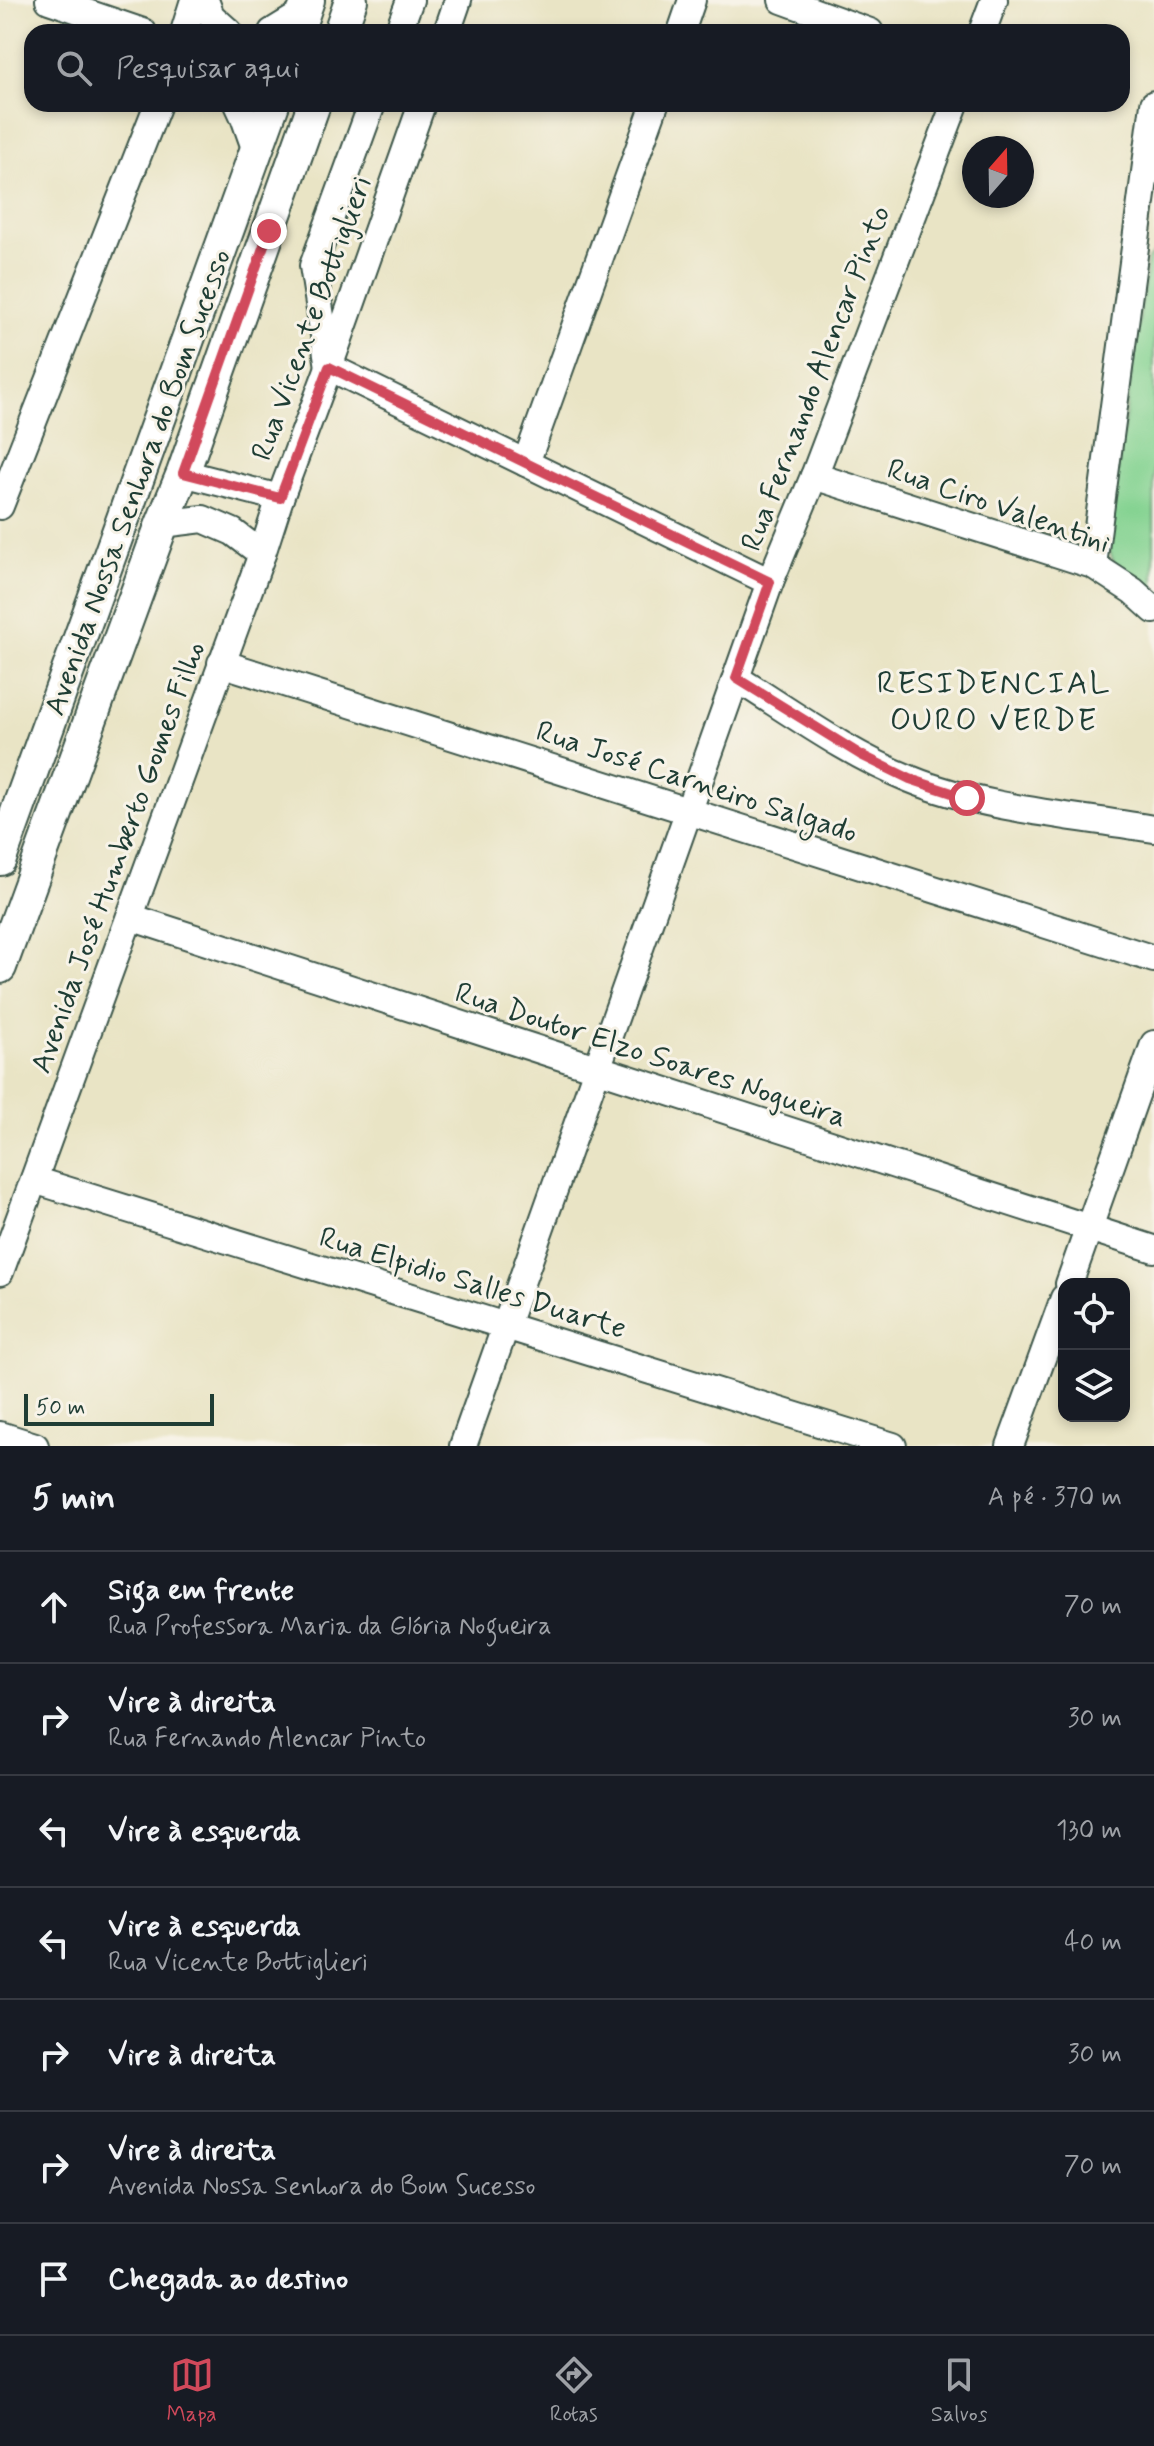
<!DOCTYPE html>
<html lang="pt">
<head>
<meta charset="utf-8">
<style>
  body { margin:0; font-family:Mynerve,sans-serif; background:#242831; color:#f1f3f6 }
  .controls { position:absolute; right:24px; bottom:24px; display:grid; overflow:hidden; border-radius:16px; box-shadow:0 4px 12px #0003 }
  .controls button { width:72px; height:72px; display:grid; place-items:center; padding:0; border:0; border-bottom:2px solid #363941; background:#171b24; color:#f1f3f6; font:40px sans-serif }
  .compass { position:absolute; left:962px; top:136px; width:72px; height:72px; border-radius:50%; background:#171b24; box-shadow:0 4px 12px #0003; rotate:20deg }
  .scale { position:absolute; left:24px; bottom:20px; width:190px; box-sizing:border-box; padding-left:8px; border:4px solid #1f3d34; border-top:0; font-size:22px; line-height:28px; white-space:nowrap; color:#1f3d34; -webkit-text-stroke:6px #f7f3e8; paint-order:stroke }
  .stop { position:absolute; width:24px; height:24px; margin:-18px; border:6px solid #d1495b; border-radius:50%; background:#fff }
  .stop.end { background:#d1495b; border-color:#fff; box-shadow:0 2px 8px #0008 }
  .list { margin:0; padding:0; list-style:none }
  h2 { display:flex; justify-content:space-between; align-items:center; height:104px; margin:0; padding:0 32px; font-size:34px }
  h2 small { font-size:26px; font-weight:400; color:#9ea1a6 }
  .list li { display:grid; grid-template-columns:52px 1fr auto; gap:24px; align-items:center; box-sizing:border-box; height:112px; padding:0 32px; border-top:2px solid #363941 }
  .list b { display:block; font-size:30px; white-space:nowrap }
  .list p { margin:0; font-size:26px; white-space:nowrap; color:#9ea1a6 }
  .list em { font-size:26px; font-style:normal; color:#9ea1a6 }
  .icon { flex:none; width:44px; height:44px; fill:none; stroke:currentColor; stroke-width:2; stroke-linecap:round; stroke-linejoin:round }
  .map { position:relative; flex:none; width:1154px; height:1446px; overflow:hidden }
  .search { position:absolute; background:#171b24; box-shadow:0 4px 12px #0003; left:24px; right:24px; top:24px; height:88px; display:flex; align-items:center; gap:20px; box-sizing:border-box; padding:0 28px; border-radius:24px; color:#9ea1a6; font-size:30px }
  .sheet { height:888px; background:#171b24 }
  nav { display:flex; justify-content:space-around; align-items:center; box-sizing:border-box; height:112px; border-top:2px solid #363941; background:#171b24; font-size:22px; color:#9ea1a6 }
  nav a { display:grid; justify-items:center; gap:4px }
  nav .on { color:#d1495b }
  .map>svg:first-child { display:block }
  .green { fill:#85d392; stroke:#528863; stroke-width:2 }
  .lines { fill:none; stroke-linecap:round; stroke-linejoin:round }
  .minor-casing { stroke:#3d564a; stroke-width:30 }
  .major-casing { stroke:#3d564a; stroke-width:36 }
  .minor { stroke:#fff; stroke-width:26 }
  .major { stroke:#fff; stroke-width:32 }
  .route { stroke:#d1495b; stroke-width:10 }
  .labels { text-anchor:middle; stroke-width:6; stroke-linejoin:round; paint-order:stroke }
  .street-label { font-size:30px; fill:#1f3d34; stroke:#f7f3e8 }
  .neighbourhood-label { font-size:32px; letter-spacing:2px; fill:#1f3d34; stroke:#f7f3e8 }
</style>
</head>
<body>
<div class="map">
<svg width="1154" height="1446" viewBox="0 0 1154 1446">
  <rect width="100%" height="100%" fill="#f7f3e8"/>
  <filter id="ink" filterUnits="userSpaceOnUse"><feTurbulence type="fractalNoise" baseFrequency=".0125" numOctaves="2"/><feDisplacementMap in="SourceGraphic" scale="16" xChannelSelector="R" yChannelSelector="G"/><feConvolveMatrix kernelMatrix="1 2 1 2 8 2 1 2 1" color-interpolation-filters="sRGB"/></filter>
  <filter id="wash" filterUnits="userSpaceOnUse"><feTurbulence type="fractalNoise" baseFrequency=".006" numOctaves="4" result="noise"/><feDisplacementMap in="SourceGraphic" scale="32" xChannelSelector="R" yChannelSelector="G"/><feGaussianBlur stdDeviation="1.8" result="paint"/><feColorMatrix in="noise" values="0 0 0 0 0 0 0 0 0 0 0 0 0 0 0 0 0 1.4 0 .05"/><feComposite in="paint" operator="in"/></filter>
  <g filter="url(#wash)">
    <rect width="100%" height="100%" fill="#e9e4c5"/>
    <path class="green" d="M 1154,253 L 1154,596 L 1137,579 L 1114,563 L 1107,543 L 1148,259 Z"/>
  </g>
  <g filter="url(#ink)">
    <g class="lines">
      <defs>
        <g id="minor">
          <path d="M 49,0 L 143,32"/>
          <path d="M 205,0 L 211,16 L 229,32"/>
          <path d="M 782,0 L 870,32"/>
          <path d="M 184,32 L 194,0"/>
          <path d="M 272,32 L 303,13"/>
          <path d="M 398,32 L 410,0"/>
          <path d="M 447,32 L 458,0"/>
          <path d="M 681,32 L 692,0"/>
          <path d="M 982,32 L 994,0"/>
          <path d="M 238,104 L 244,117 L 256,151"/>
          <path d="M 372,104 L 313,266 L 329,367 L 770,582"/>
          <path d="M 526,463 L 655,104"/>
          <path d="M 183,473 L 280,498"/>
          <path d="M 814,476 L 1093,565 L 1133,591 L 1154,610"/>
          <path d="M 0,506 L 158,104"/>
          <path d="M 162,524 L 203,519 L 233,532 L 262,554"/>
          <path d="M 1093,565 L 1154,104"/>
          <path d="M 221,663 L 1154,959"/>
          <path d="M 736,678 C 792,713 848,754 910,779 C 983,809 1076,816 1154,829"/>
          <path d="M 130,917 L 1154,1249"/>
          <path d="M 34,1180 L 893,1446"/>
          <path d="M 0,1272 L 262,554 L 280,498 L 329,367 L 422,104"/>
          <path d="M 1069,1284 L 1154,1044"/>
          <path d="M 0,1435 L 35,1446"/>
          <path d="M 463,1446 L 770,582 L 814,476 L 955,104"/>
          <path d="M 1010,1446 L 1064,1298"/>
        </g>
        <g id="major">
          <path d="M 297,32 L 308,0"/>
          <path d="M 340,32 L 351,0"/>
          <path d="M 0,859 L 273,104"/>
          <path d="M 0,967 L 162,524 L 183,473 L 314,104"/>
        </g>
      </defs>
      <use href="#minor" class="minor-casing"/>
      <use href="#major" class="major-casing"/>
      <use href="#minor" class="minor"/>
      <use href="#major" class="major"/>
    </g>
  </g>
  <g class="lines" filter="url(#ink)">
    <path class="route" d="M 269,231 L 183,473 L 280,498 L 329,367 L 770,582 L 736,678 L 861,755 L 910,779 L 967,798"/>
  </g>
  <g class="labels">
    <g class="street-label">
      <text transform="translate(311 318) rotate(-70)" y="10">Rua Vicente Bottiglieri</text>
      <text transform="translate(815 378) rotate(-69)" y="10">Rua Fernando Alencar Pinto</text>
      <text transform="translate(137 482) rotate(-70)" y="10">Avenida Nossa Senhora do Bom Sucesso</text>
      <text transform="translate(999 505) rotate(19)" y="10">Rua Ciro Valentini</text>
      <text transform="translate(697 781) rotate(18)" y="10">Rua José Carneiro Salgado</text>
      <text transform="translate(117 857) rotate(-70)" y="10">Avenida José Humberto Gomes Filho</text>
      <text transform="translate(651 1054) rotate(18)" y="10">Rua Doutor Elzo Soares Nogueira</text>
      <text transform="translate(473 1282) rotate(17)" y="10">Rua Elpidio Salles Duarte</text>
    </g>
    <g class="neighbourhood-label">
      <text x="994" y="693">RESIDENCIAL<tspan x="994" dy="37">OURO VERDE</tspan></text>
    </g>
  </g>
</svg>
<div class="controls">
<button><svg class="icon" aria-label="locate" viewBox="0 0 24 24"><circle cx="12" cy="12" r="6"/><path d="M12 2v4M12 18v4M2 12h4M18 12h4"/></svg></button>
<button><svg class="icon" aria-label="layers" viewBox="0 0 24 24"><path d="M12 4l9 5-9 5-9-5zM3 14l9 5 9-5"/></svg></button>
</div>
<svg class="compass" viewBox="-18 -18 36 36"><path d="M0-13l5 13h-10z" fill="#e53935"/><path d="M0 13l5-13h-10z" fill="#9ea1a6"/></svg>
<div class="scale">50 m</div>
<div class="stop" style="left:967px;top:798px"></div>
<div class="stop end" style="left:269px;top:231px"></div>
<div class="search"><svg class="icon" aria-label="search" viewBox="0 0 24 24"><circle cx="10" cy="10" r="6"/><path d="M15 15l6 6"/></svg>Pesquisar aqui</div>
</div>
<section class="sheet">
<h2>5 min<small>A pé · 370 m</small></h2>
<ul class="list">
<li><svg class="icon" aria-label="ahead" viewBox="0 0 24 24"><path d="M12 20V5M6 11l6-6 6 6"/></svg><div><b>Siga em frente</b><p>Rua Professora Maria da Glória Nogueira</p></div><em>70 m</em></li>
<li><svg class="icon" aria-label="right" viewBox="0 0 24 24"><path d="M7 20v-9h11M14 6l5 5-5 5"/></svg><div><b>Vire à direita</b><p>Rua Fernando Alencar Pinto</p></div><em>30 m</em></li>
<li><svg class="icon" aria-label="left" viewBox="0 0 24 24"><path d="M17 20v-9H6M10 6l-5 5 5 5"/></svg><div><b>Vire à esquerda</b></div><em>130 m</em></li>
<li><svg class="icon" aria-label="left" viewBox="0 0 24 24"><path d="M17 20v-9H6M10 6l-5 5 5 5"/></svg><div><b>Vire à esquerda</b><p>Rua Vicente Bottiglieri</p></div><em>40 m</em></li>
<li><svg class="icon" aria-label="right" viewBox="0 0 24 24"><path d="M7 20v-9h11M14 6l5 5-5 5"/></svg><div><b>Vire à direita</b></div><em>30 m</em></li>
<li><svg class="icon" aria-label="right" viewBox="0 0 24 24"><path d="M7 20v-9h11M14 6l5 5-5 5"/></svg><div><b>Vire à direita</b><p>Avenida Nossa Senhora do Bom Sucesso</p></div><em>70 m</em></li>
<li><svg class="icon" aria-label="arrive" viewBox="0 0 24 24"><path d="M6 21V4h12l-3 4 3 4H6"/></svg><div><b>Chegada ao destino</b></div></li>
</ul>
</section>
<nav>
<a class="on"><svg class="icon" aria-label="map" viewBox="0 0 24 24"><path d="M3 6l6-2 6 2 6-2v14l-6 2-6-2-6 2zM9 4v14M15 6v14"/></svg>Mapa</a>
<a><svg class="icon" aria-label="directions" viewBox="0 0 24 24"><path d="M12 3l9 9-9 9-9-9zM9 14v-3h6M13 9l2 2-2 2"/></svg>Rotas</a>
<a><svg class="icon" aria-label="saved" viewBox="0 0 24 24"><path d="M7 4h10v16l-5-4-5 4z"/></svg>Salvos</a>
</nav>
</body>
</html>
